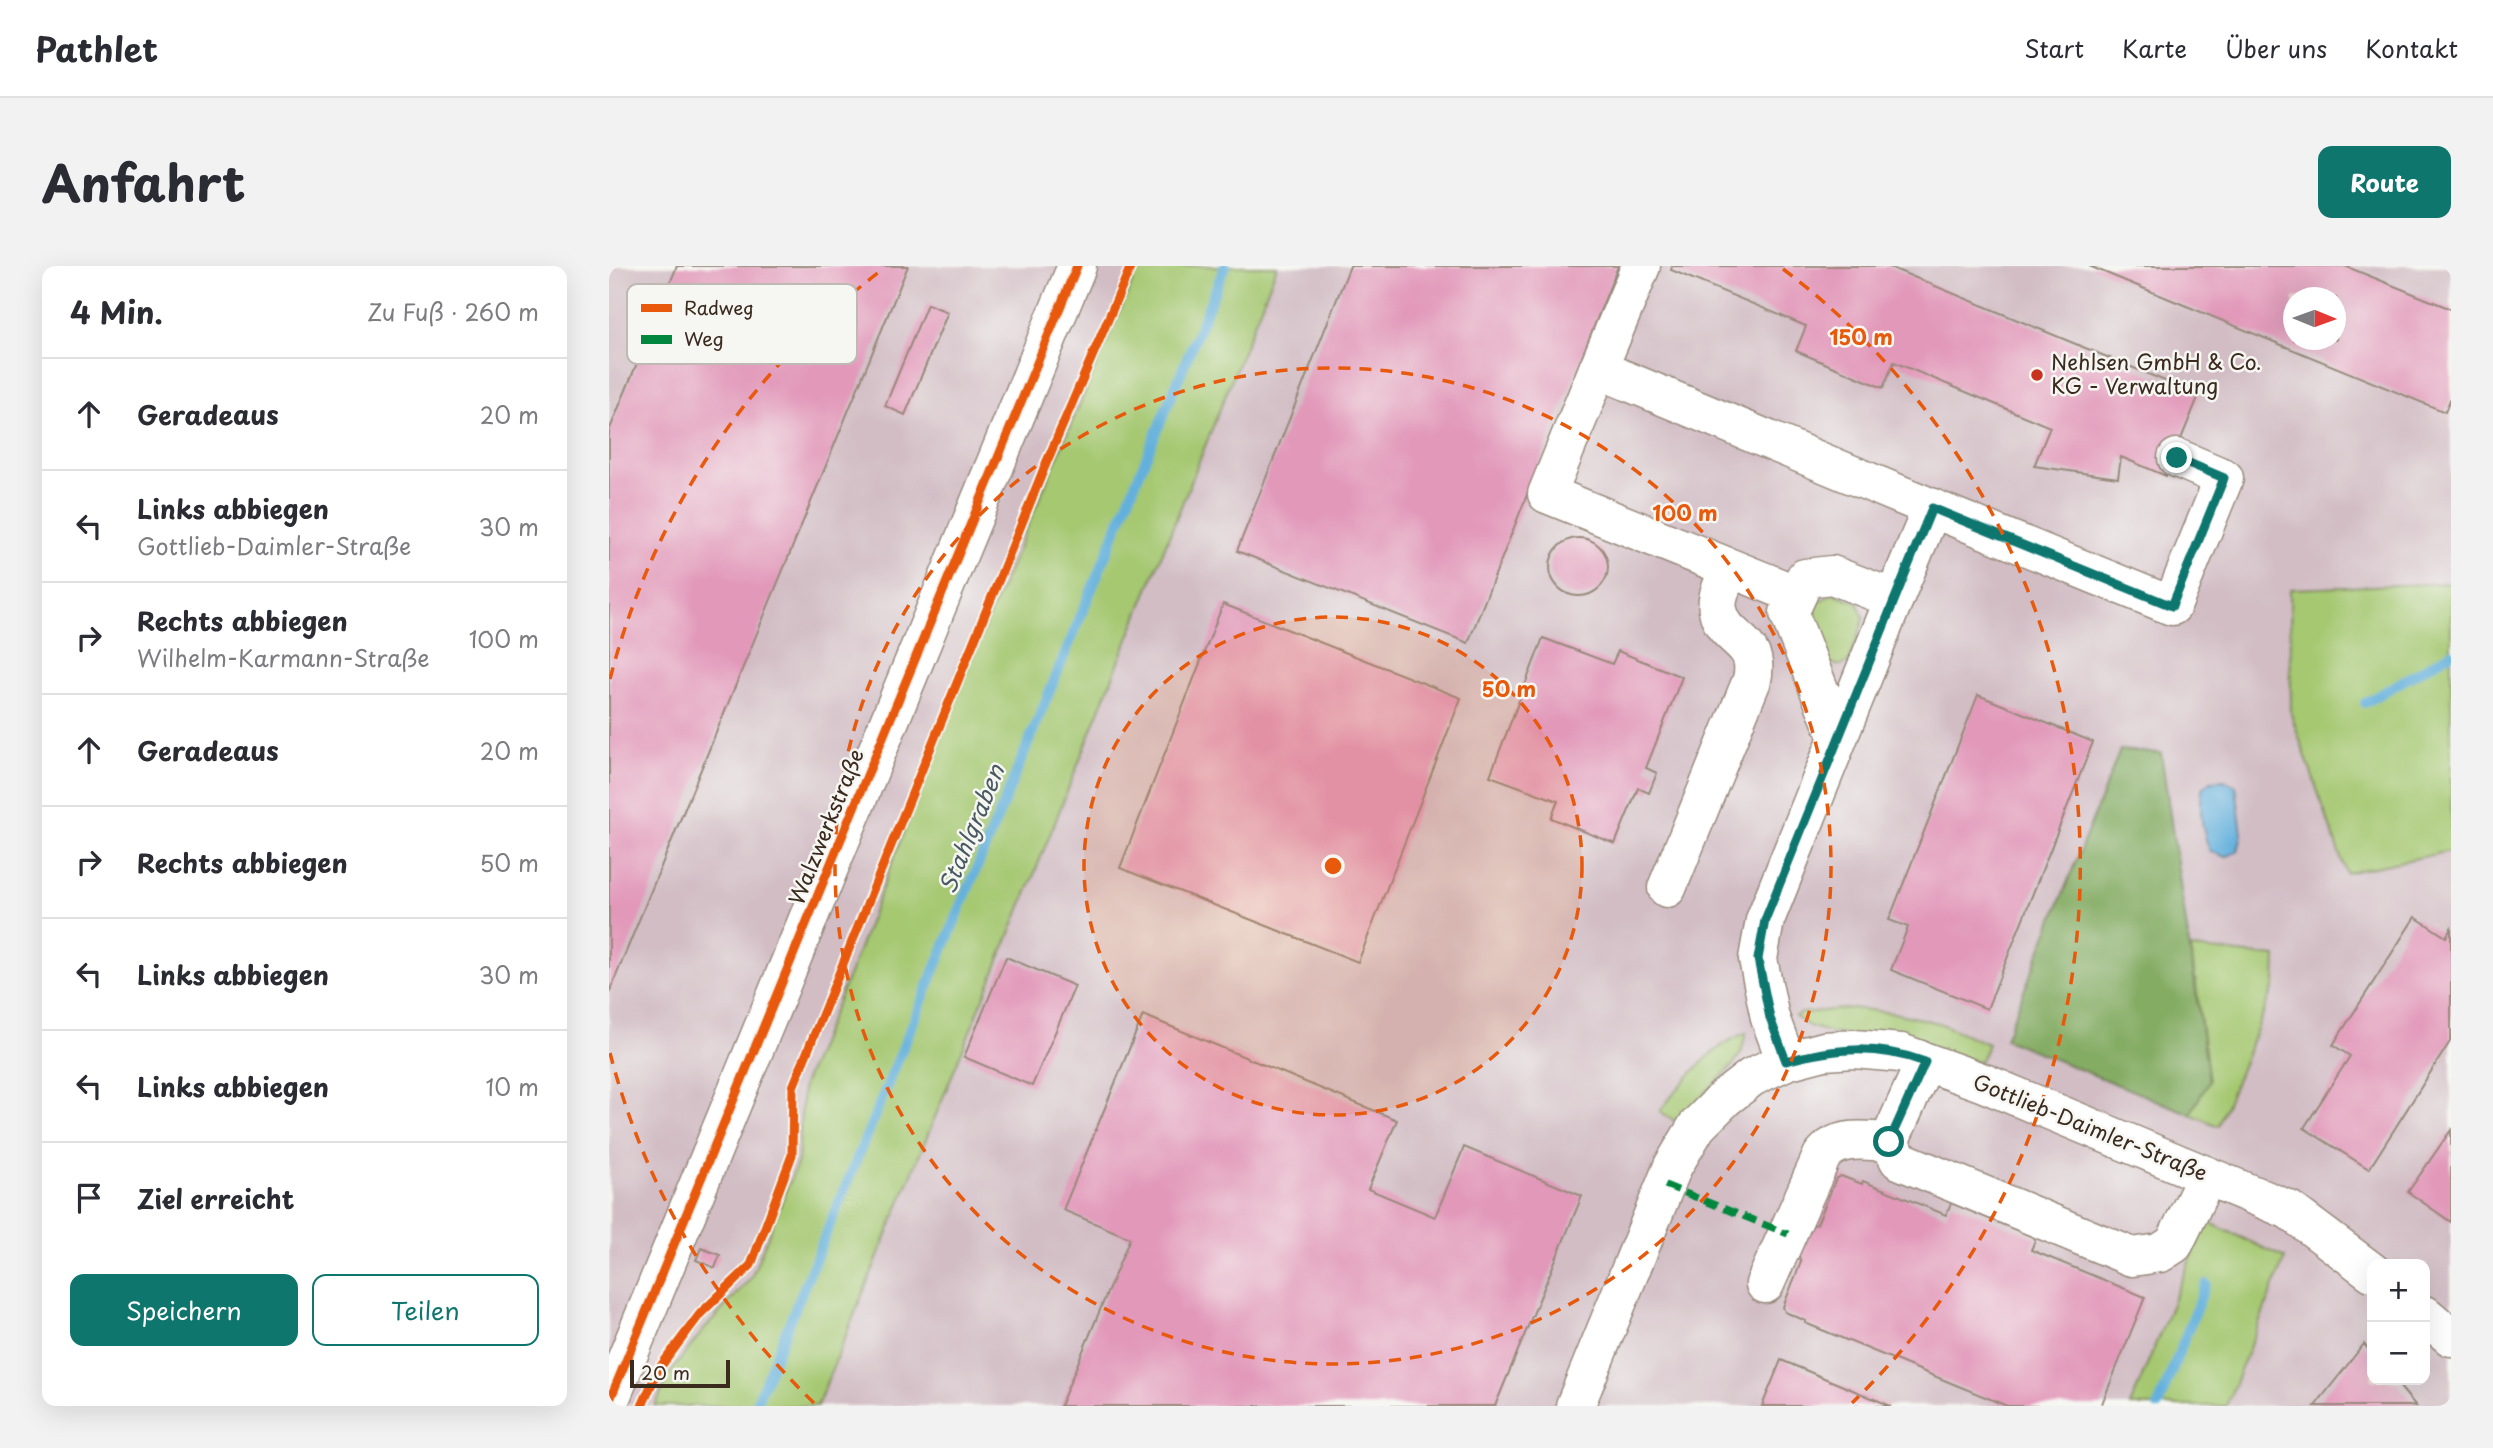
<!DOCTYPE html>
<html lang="de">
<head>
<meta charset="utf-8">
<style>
  body { margin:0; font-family:"Playpen Sans",sans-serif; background:#f2f2f3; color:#2b2b33 }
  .controls { position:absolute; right:21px; bottom:21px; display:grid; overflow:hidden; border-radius:14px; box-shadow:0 7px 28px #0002 }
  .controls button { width:63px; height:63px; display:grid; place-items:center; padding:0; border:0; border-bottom:2px solid #e1e1e2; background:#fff; color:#2b2b33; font:35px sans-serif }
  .compass { position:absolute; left:1674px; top:21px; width:63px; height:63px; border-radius:50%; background:#fff; box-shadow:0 7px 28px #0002; rotate:91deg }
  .scale { position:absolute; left:21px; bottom:18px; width:100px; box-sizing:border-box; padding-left:7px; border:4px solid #3b2a1e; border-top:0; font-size:19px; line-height:24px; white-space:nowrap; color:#3b2a1e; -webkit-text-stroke:5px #f6f6f2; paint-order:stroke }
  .stop { position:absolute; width:21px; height:21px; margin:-16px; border:5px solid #0f766e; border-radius:50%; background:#fff }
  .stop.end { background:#0f766e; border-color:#fff; box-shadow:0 2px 7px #0008 }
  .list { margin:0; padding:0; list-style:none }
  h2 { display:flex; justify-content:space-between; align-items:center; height:91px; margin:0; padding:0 28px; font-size:30px }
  h2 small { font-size:23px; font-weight:400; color:#7c7c81 }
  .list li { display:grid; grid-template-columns:46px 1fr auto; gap:21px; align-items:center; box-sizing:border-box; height:112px; padding:0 28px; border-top:2px solid #e1e1e2 }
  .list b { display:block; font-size:26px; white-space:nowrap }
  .list p { margin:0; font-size:23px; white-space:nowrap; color:#7c7c81 }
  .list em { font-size:23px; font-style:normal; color:#7c7c81 }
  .actions { display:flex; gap:14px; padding:21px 28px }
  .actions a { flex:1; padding:16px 0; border:2px solid #0f766e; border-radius:14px; text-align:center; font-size:24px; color:#0f766e }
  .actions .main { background:#0f766e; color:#fff }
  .icon { flex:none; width:38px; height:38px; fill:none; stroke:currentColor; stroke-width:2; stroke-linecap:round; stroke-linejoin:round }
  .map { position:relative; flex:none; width:1842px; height:1140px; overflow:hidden; border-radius:14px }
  header { display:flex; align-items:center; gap:42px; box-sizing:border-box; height:98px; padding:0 35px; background:#fff; border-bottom:2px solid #e1e1e2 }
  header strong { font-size:33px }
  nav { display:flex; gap:38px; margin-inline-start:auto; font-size:24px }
  .intro { display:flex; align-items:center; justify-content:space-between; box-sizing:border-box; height:168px; padding:0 42px }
  h1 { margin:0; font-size:49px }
  .button { padding:18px 32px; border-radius:14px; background:#0f766e; color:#fff; font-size:24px; font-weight:700 }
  main { display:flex; gap:42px; padding:0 42px }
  aside { flex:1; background:#fff; border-radius:14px; box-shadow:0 7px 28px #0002 }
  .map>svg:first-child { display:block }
  .industrial { fill:#d2bdc5; fill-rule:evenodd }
  .green { fill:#a5c871; stroke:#707948; stroke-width:2 }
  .forest { fill:#84ac63; stroke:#606b40; stroke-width:2 }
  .water { fill:#63b0dd; stroke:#4f6d7e; stroke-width:2 }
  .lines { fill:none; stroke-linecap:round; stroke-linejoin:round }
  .stream { stroke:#63b0dd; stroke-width:10 }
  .building { fill:#e298b9; fill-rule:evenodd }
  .minor-casing { stroke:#988a7c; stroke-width:41 }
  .minor { stroke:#fff; stroke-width:38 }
  .quiet { stroke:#00873e; stroke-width:7; stroke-dasharray:14 7; stroke-linecap:butt }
  .cycleway-casing { stroke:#f6f6f2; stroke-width:13 }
  .cycleway { stroke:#e8590c; stroke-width:9 }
  .route { stroke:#0f766e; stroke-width:9 }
  .ring { fill:none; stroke:#e8590c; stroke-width:3.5; stroke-dasharray:12 9 }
  .poi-dot { fill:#c8321e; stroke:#f6f6f2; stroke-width:2.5 }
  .labels { text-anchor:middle; stroke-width:5; stroke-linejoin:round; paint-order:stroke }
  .poi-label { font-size:21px; fill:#3b2a1e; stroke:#f6f6f2; text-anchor:start }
  .street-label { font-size:21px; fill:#3b2a1e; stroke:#f6f6f2 }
  .water-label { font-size:23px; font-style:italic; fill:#495961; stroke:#f6f6f2 }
  .key { fill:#f6f6f2; stroke:#beb9b2; stroke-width:2 }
  .key-label { font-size:19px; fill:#3b2a1e }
  .centre { fill:#e8590c; stroke:#f6f6f2; stroke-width:3.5 }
  .ring-label { font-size:21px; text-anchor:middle; font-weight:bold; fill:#e8590c; stroke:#f6f6f2; stroke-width:5; stroke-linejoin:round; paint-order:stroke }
</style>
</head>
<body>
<header>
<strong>Pathlet</strong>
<nav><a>Start</a><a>Karte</a><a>Über uns</a><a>Kontakt</a></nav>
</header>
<div class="intro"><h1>Anfahrt</h1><a class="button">Route</a></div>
<main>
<aside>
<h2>4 Min.<small>Zu Fuß · 260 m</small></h2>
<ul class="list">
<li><svg class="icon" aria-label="ahead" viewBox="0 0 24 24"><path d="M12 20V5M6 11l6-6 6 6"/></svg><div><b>Geradeaus</b></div><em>20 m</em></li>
<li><svg class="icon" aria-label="left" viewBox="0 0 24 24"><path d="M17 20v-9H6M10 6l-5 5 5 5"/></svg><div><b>Links abbiegen</b><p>Gottlieb-Daimler-Straße</p></div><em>30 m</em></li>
<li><svg class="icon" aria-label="right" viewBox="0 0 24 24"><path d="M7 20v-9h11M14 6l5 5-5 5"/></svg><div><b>Rechts abbiegen</b><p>Wilhelm-Karmann-Straße</p></div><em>100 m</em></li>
<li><svg class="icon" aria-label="ahead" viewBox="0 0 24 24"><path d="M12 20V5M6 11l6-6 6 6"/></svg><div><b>Geradeaus</b></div><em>20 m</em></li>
<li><svg class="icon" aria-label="right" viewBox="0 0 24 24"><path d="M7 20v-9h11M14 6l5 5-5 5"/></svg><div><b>Rechts abbiegen</b></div><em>50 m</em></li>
<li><svg class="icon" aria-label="left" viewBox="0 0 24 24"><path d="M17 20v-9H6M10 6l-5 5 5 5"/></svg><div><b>Links abbiegen</b></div><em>30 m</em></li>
<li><svg class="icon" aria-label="left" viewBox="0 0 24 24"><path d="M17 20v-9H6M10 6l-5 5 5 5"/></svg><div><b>Links abbiegen</b></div><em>10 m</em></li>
<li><svg class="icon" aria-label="arrive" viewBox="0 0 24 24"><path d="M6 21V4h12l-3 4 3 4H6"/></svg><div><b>Ziel erreicht</b></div></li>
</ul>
<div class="actions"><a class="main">Speichern</a><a>Teilen</a></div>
</aside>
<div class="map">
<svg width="1842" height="1140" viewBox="0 0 1842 1140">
  <rect width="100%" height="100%" fill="#f6f6f2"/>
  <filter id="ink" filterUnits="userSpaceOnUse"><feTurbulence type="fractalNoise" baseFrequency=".0143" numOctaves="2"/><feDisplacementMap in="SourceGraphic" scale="14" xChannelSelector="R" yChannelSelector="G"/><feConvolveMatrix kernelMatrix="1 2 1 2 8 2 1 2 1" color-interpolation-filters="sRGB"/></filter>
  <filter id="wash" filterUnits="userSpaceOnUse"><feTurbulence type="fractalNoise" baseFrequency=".00686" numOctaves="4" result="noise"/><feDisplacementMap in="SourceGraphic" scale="28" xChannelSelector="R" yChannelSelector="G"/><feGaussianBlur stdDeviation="1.57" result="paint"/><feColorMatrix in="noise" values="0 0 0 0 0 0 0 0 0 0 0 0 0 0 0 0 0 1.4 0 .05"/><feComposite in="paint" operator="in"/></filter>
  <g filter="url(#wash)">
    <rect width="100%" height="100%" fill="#f4eadb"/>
    <g class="industrial">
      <path d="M 0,0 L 530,0 L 194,819 L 189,895 L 142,1012 L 93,1066 L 61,1107 L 46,1140 L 0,1140 Z"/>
      <path d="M 668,0 L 1842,0 L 1842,1140 L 208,1140 L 424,611 ZM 1685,32 L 1727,32 L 1727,74 L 1685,74 ZM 1763,998 L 1816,998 L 1816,1114 L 1763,1114 Z"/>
    </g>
    <g class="green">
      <path d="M 530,0 L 668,0 L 424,611 L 208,1140 L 46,1140 L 61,1107 L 93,1066 L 142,1012 L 189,895 L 194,819 L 243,701 L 356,406 Z"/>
      <path d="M 1842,317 L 1842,585 L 1737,607 L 1682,448 L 1681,323 Z"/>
      <path d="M 1224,327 L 1248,336 L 1255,352 L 1240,396 C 1232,401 1224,400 1218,393 L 1203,351 L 1210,336 Z"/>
      <path d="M 1582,682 L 1667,691 L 1666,718 L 1609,860 L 1581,848 L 1600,815 Z"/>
      <path d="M 1244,742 L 1285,747 L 1330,757 L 1379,778 L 1371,796 L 1219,766 L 1200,760 L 1186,750 L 1192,747 Z"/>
      <path d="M 1137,767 L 1132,787 L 1123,800 L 1086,837 L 1070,858 L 1051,845 C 1072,818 1104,778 1137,767 Z"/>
      <path d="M 1597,955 L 1676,992 L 1617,1140 L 1521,1140 Z"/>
    </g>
    <path class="forest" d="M 1511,484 L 1552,487 L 1600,815 L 1581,848 L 1396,773 Z"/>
    <path class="water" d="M 1615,514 L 1627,520 L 1633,568 L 1629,585 L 1617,591 L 1601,585 C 1593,565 1590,544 1593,523 L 1602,515 Z"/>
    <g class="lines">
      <g class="stream">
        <path d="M 1756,437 L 1842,387"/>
        <path d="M 146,1140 L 616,0"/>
        <path d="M 1549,1140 L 1597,1018"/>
      </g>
    </g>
    <g id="blocks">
      <g class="building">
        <path d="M 68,0 L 299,0 L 0,727 L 0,165 Z"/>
        <path d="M 741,0 L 1009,0 L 859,377 L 628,285 Z"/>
        <path d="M 1063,0 L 1278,0 L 1590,129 L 1557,210 L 1512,191 L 1509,212 L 1425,200 L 1441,161 L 1285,96 L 1274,122 L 1187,85 L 1197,60 L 1062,4 Z"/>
        <path d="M 1480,0 L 1736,0 L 1842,43 L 1842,131 L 1836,146 ZM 1685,32 L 1727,32 L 1727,74 L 1685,74 Z"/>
        <path d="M 318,38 L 339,46 L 296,149 L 276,140 Z"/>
        <circle cx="970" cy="301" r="29"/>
        <path d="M 614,338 L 852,432 L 749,696 L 511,602 Z"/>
        <path d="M 934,372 L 1003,398 L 1009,385 L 1073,411 L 1037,502 L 1048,507 L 1040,527 L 1029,522 L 1006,578 L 942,552 L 949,535 L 881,510 Z"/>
        <path d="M 1369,429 L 1484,476 L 1378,743 L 1282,704 L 1299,661 L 1280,654 Z"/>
        <path d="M 1806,651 L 1837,671 L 1842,662 L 1842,774 L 1760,903 L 1695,862 L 1741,790 L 1724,779 Z"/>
        <path d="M 397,691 L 466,720 L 423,820 L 355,791 Z"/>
        <path d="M 534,749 L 788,854 L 759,923 L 826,951 L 855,881 L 973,930 L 886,1140 L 451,1140 L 521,972 L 454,944 Z"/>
        <path d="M 1842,864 L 1842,956 L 1799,926 Z"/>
        <path d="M 1232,910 L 1253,918 L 1254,915 L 1337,949 L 1342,937 L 1427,972 L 1422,984 L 1536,1031 L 1492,1140 L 1398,1140 L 1196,1057 L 1197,1055 L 1176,1046 L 1174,1041 L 1192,996 L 1188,986 L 1199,961 L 1208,958 L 1227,913 Z"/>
        <path d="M 92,982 L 111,989 L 106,1002 L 87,994 Z"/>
        <path d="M 1755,1078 L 1763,1088 L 1763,1114 L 1785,1114 L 1807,1140 L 1706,1140 Z"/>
        <path d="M 1172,1094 L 1282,1140 L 1153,1140 Z"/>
      </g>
    </g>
  </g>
  <g filter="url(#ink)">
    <use href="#blocks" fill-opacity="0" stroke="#988a7c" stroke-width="2"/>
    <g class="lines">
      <defs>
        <g id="minor">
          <path d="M 1032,0 L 989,103 L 1323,242 L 1285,333"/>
          <path d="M 989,103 L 938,228 L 1188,329"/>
          <path d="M 1323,242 L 1563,340 L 1615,212 L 1568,192"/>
          <path d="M 1058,622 L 1143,414 C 1152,373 1115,376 1109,344 C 1106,331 1116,315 1120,302"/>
          <path d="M 1177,795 L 1161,752 L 1149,693 L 1156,654 L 1285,333 L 1223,309 L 1196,312 L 1180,347 L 1229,472"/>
          <path d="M 1316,796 L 1280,876 L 1290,894 L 1523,991 L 1551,987 L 1565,978 L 1598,910"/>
          <path d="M 1156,1018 L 1213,890 C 1229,869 1255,875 1280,876"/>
          <path d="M 1816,1049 L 1842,1071"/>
          <path d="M 0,1136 L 468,0"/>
          <path d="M 966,1140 L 1064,900 L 1088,860 L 1116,832 L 1143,811 L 1177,795 L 1215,785 L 1245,783 L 1292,787 L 1375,817 L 1680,944 L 1763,1006"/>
        </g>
      </defs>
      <use href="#minor" class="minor-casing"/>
      <use href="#minor" class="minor"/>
      <path class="quiet" d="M 1056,919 L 1179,968"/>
      <defs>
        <g id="cycleway">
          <path d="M 0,1136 L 468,0"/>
          <path d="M 33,1140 L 49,1104 L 91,1048 L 142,999 L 183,889 L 184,821 L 436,200 L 522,0"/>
        </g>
      </defs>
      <use href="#cycleway" class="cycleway-casing"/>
      <use href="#cycleway" class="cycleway"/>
    </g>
  </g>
  <g class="lines" filter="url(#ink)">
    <path class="route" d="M 1280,876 L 1316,796 C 1267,778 1227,782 1177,795 L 1161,752 L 1149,693 L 1156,654 L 1304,288 L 1323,242 L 1563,340 L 1615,212 L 1568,192"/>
  </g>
  <circle cx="724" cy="600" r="249" fill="#e8590c" fill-opacity=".12"/>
  <g class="ring">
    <circle cx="724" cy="600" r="249"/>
    <circle cx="724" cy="600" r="498"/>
    <path d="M205 1137A747 747 0 0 1 1 787M1 413A747 747 0 0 1 274 3M1174 3A747 747 0 0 1 1243 1137"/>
  </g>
  <circle class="poi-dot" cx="1428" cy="109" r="7"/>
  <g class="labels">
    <g class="poi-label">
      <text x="1442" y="104">Nehlsen GmbH &amp; Co.<tspan x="1442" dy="24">KG - Verwaltung</tspan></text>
    </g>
    <g class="street-label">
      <text transform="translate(218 561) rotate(-68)" y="7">Walzwerkstraße</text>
      <text transform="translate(1481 862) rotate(22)" y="7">Gottlieb-Daimler-Straße</text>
    </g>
    <g class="water-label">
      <text transform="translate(363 563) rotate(-68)" y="8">Stahlgraben</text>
    </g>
  </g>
  <rect x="18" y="18" width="230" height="80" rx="10" class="key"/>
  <rect x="32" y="38" width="31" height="8" fill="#e8590c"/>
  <rect x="32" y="69" width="31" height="9" fill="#00873e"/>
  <g class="key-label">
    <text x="75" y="49">Radweg</text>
    <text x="75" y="80">Weg</text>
  </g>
  <circle cx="724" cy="600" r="10" class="centre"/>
  <g class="ring-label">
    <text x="1252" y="79">150 m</text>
    <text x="1076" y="255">100 m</text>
    <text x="900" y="431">50 m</text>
  </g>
</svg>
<div class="controls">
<button>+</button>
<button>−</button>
</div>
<svg class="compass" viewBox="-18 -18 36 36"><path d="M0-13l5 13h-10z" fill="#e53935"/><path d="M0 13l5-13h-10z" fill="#7c7c81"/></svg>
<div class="scale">20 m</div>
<div class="stop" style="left:1280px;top:876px"></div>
<div class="stop end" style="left:1568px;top:192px"></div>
</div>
</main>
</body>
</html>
